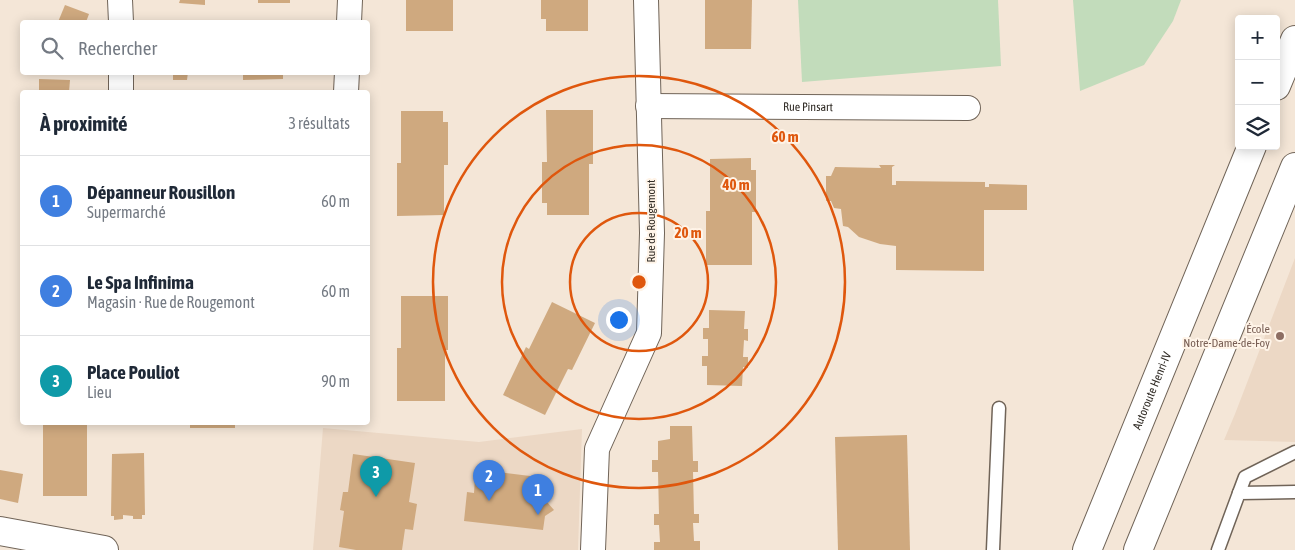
<!DOCTYPE html>
<html lang="fr">
<head>
<meta charset="utf-8">
<style>
  body { margin:0; font-family:"Asap Condensed",sans-serif; background:#f6f6f7; color:#1f2937 }
  .controls { position:absolute; right:15px; top:15px; display:grid; overflow:hidden; border-radius:5px; box-shadow:0 2px 12px #0003 }
  .controls button { width:45px; height:45px; display:grid; place-items:center; padding:0; border:0; border-bottom:1px solid #e0e1e3; background:#fff; color:#1f2937; font:25px sans-serif }
  .you { position:absolute; left:618px; top:319px; width:18px; height:18px; margin:-12px; border:4px solid #fff; border-radius:50%; background:#1a73e8; box-shadow:0 0 0 8px #1a73e833 }
  .badge { display:grid; place-items:center; width:32px; height:32px; border-radius:50%; background:#1a73e8; color:#fff; font-size:16px; font-weight:700 }
  .pin { position:absolute; translate:-50% -41px; filter:drop-shadow(0 1px 2px #0008) }
  .pin::after { content:''; position:absolute; top:26px; width:18px; height:15px; background:inherit; clip-path:polygon(0 0,100% 0,50% 100%) }
  .list { margin:0; padding:0; list-style:none }
  h2 { display:flex; justify-content:space-between; align-items:center; height:65px; margin:0; padding:0 20px; font-size:21px }
  h2 small { font-size:16px; font-weight:400; color:#747a83 }
  .list li { display:grid; grid-template-columns:32px 1fr auto; gap:15px; align-items:center; box-sizing:border-box; height:90px; padding:0 20px; border-top:1px solid #e0e1e3 }
  .list b { display:block; font-size:19px; white-space:nowrap }
  .list p { margin:0; font-size:16px; white-space:nowrap; color:#747a83 }
  .list em { font-size:16px; font-style:normal; color:#747a83 }
  .icon { flex:none; width:28px; height:28px; fill:none; stroke:currentColor; stroke-width:2; stroke-linecap:round; stroke-linejoin:round }
  .map { position:relative; flex:none; width:1295px; height:550px; overflow:hidden }
  .search { position:absolute; background:#fff; box-shadow:0 2px 12px #0003; left:20px; top:20px; width:350px; height:55px; display:flex; align-items:center; gap:12px; box-sizing:border-box; padding:0 18px; border-radius:5px; color:#747a83; font-size:19px }
  .panel { position:absolute; background:#fff; box-shadow:0 2px 12px #0003; left:20px; top:90px; width:350px; height:335px; border-radius:5px }
  .map>svg:first-child { display:block }
  .built { fill:#ecd8c5 }
  .green { fill:#c2dcbb }
  .building { fill:#cfa97f }
  .lines { fill:none; stroke-linecap:round; stroke-linejoin:round }
  .lane-casing { stroke:#706458; stroke-width:15 }
  .street-casing { stroke:#706458; stroke-width:26 }
  .secondary-casing { stroke:#706458; stroke-width:30 }
  .highway-casing { stroke:#706458; stroke-width:30 }
  .lane { stroke:#fff; stroke-width:12 }
  .street { stroke:#fff; stroke-width:24 }
  .secondary { stroke:#fff; stroke-width:28 }
  .highway { stroke:#fff; stroke-width:28 }
  .ring { fill:none; stroke:#df570d; stroke-width:2.5 }
  .education-dot { fill:#8d6e63; stroke:#fff4e8; stroke-width:2 }
  .labels { text-anchor:middle; stroke-width:4; stroke-linejoin:round; paint-order:stroke }
  .street-label { font-size:12px; fill:#322d27; stroke:#fff4e8 }
  .education-label { font-size:12px; fill:#785e54; stroke:#fff4e8; text-anchor:end }
  .centre { fill:#df570d; stroke:#fff4e8; stroke-width:2.5 }
  .ring-label { font-size:15px; text-anchor:middle; font-weight:bold; fill:#df570d; stroke:#fff4e8; stroke-width:4; stroke-linejoin:round; paint-order:stroke }
</style>
</head>
<body>
<div class="map">
<svg width="1295" height="550" viewBox="0 0 1295 550">
  <rect width="100%" height="100%" fill="#f4e6d7"/>
  <g class="built">
    <path d="M 1295,258 L 1295,442 L 1224,440 L 1235,414 Z"/>
    <path d="M 323,428 L 479,442 L 582,429 L 578,550 L 313,550 Z"/>
  </g>
  <g class="green">
    <path d="M 798,0 L 998,0 L 1001,66 L 802,82 Z"/>
    <path d="M 1073,0 L 1181,0 L 1173,21 L 1144,65 L 1080,91 Z"/>
  </g>
  <g class="building">
    <path d="M 180,0 L 205,0 L 205,5 L 179,3 Z"/>
    <rect x="258" y="0" width="32" height="3"/>
    <rect x="406" y="0" width="47" height="31"/>
    <path d="M 541,0 L 588,0 L 588,31 L 546,31 L 546,19 L 541,19 Z"/>
    <path d="M 705,0 L 752,0 L 751,49 L 705,49 Z"/>
    <path d="M 65,5 L 89,14 L 86,22 L 58,22 Z"/>
    <path d="M 173,72 L 188,72 L 187,80 L 173,80 Z"/>
    <path d="M 243,72 L 283,72 L 283,79 L 243,80 Z"/>
    <path d="M 39,79 L 70,80 L 69,92 L 39,92 Z"/>
    <path d="M 546,110 L 593,110 L 593,164 L 589,164 L 589,215 L 547,215 L 547,203 L 542,203 L 542,162 L 547,162 Z"/>
    <path d="M 401,111 L 443,111 L 443,122 L 448,122 L 448,165 L 444,165 L 444,215 L 397,216 L 397,163 L 401,163 Z"/>
    <path d="M 751,158 L 751,170 L 756,170 L 756,212 L 752,212 L 752,265 L 706,265 L 706,211 L 710,211 L 710,159 Z"/>
    <path d="M 879,165 L 895,165 L 892,167 L 892,185 L 896,185 L 896,181 L 985,182 L 985,187 L 989,187 L 989,184 L 1027,185 L 1027,210 L 984,210 L 984,271 L 896,270 L 896,246 L 880,244 L 859,237 L 848,227 L 843,226 L 841,209 L 834,208 L 831,201 L 826,201 L 826,176 L 831,176 L 835,167 L 881,168 Z"/>
    <path d="M 401,296 L 448,296 L 448,350 L 445,350 L 445,401 L 397,401 L 397,348 L 401,348 Z"/>
    <path d="M 552,302 L 595,323 L 572,370 L 568,369 L 545,415 L 503,395 L 526,347 L 529,349 Z"/>
    <path d="M 709,310 L 745,311 L 744,329 L 748,329 L 748,341 L 744,340 L 743,357 L 748,357 L 748,368 L 743,367 L 742,386 L 707,385 L 707,366 L 702,366 L 702,356 L 708,356 L 708,339 L 703,339 L 703,328 L 709,328 Z"/>
    <rect x="43" y="422" width="44" height="74"/>
    <rect x="190" y="422" width="45" height="6"/>
    <path d="M 670,426 L 692,426 L 693,461 L 698,461 L 698,472 L 693,472 L 694,514 L 699,514 L 699,523 L 693,523 L 694,541 L 700,541 L 700,550 L 654,550 L 654,542 L 660,542 L 659,525 L 654,525 L 654,514 L 659,514 L 658,472 L 652,472 L 652,460 L 658,460 L 658,441 L 670,439 Z"/>
    <path d="M 907,435 L 910,550 L 838,550 L 835,437 Z"/>
    <path d="M 144,453 L 145,515 L 142,515 L 142,519 L 133,519 L 133,516 L 123,515 L 123,519 L 114,520 L 114,516 L 111,516 L 112,454 Z"/>
    <path d="M 353,454 L 415,463 L 409,502 L 417,504 L 413,530 L 405,529 L 402,550 L 356,550 L 339,547 L 344,511 L 340,510 L 343,492 L 348,492 Z"/>
    <path d="M 0,470 L 23,474 L 18,503 L 0,499 Z"/>
    <path d="M 497,472 L 530,476 L 529,485 L 549,487 L 547,502 L 554,510 L 545,516 L 543,530 L 464,521 L 467,492 L 474,493 L 475,478 L 480,479 L 481,476 L 489,476 L 489,480 L 496,481 Z"/>
  </g>
  <g class="lines">
    <defs>
      <g id="lane">
        <path d="M 1239,493 L 1245,477 L 1295,452"/>
        <path d="M 993,550 L 999,408"/>
        <path d="M 1218,550 L 1239,493 L 1295,492"/>
      </g>
      <g id="street">
        <path d="M 120,0 L 121,22"/>
        <path d="M 349,22 L 350,0"/>
        <path d="M 121,72 L 121,92"/>
        <path d="M 346,92 L 347,72"/>
        <path id="s1" d="M 648,106 L 968,108"/>
        <path d="M 593,550 L 597,449 L 649,333 L 652,233 L 646,0"/>
      </g>
      <path id="secondary" d="M 0,531 L 104,550"/>
      <g id="highway">
        <path d="M 1276,86 L 1295,40"/>
        <path id="s2" d="M 1087,550 L 1252,146"/>
        <path d="M 1138,550 L 1295,167"/>
      </g>
    </defs>
    <use href="#lane" class="lane-casing"/>
    <use href="#street" class="street-casing"/>
    <use href="#secondary" class="secondary-casing"/>
    <use href="#highway" class="highway-casing"/>
    <use href="#lane" class="lane"/>
    <use href="#street" class="street"/>
    <use href="#secondary" class="secondary"/>
    <use href="#highway" class="highway"/>
  </g>
  <g class="ring">
    <circle cx="639" cy="282" r="69"/>
    <circle cx="639" cy="282" r="137"/>
    <circle cx="639" cy="282" r="206"/>
  </g>
  <circle class="education-dot" cx="1280" cy="336" r="5"/>
  <g class="labels">
    <g class="street-label">
      <text dy="4" stroke="none"><textPath href="#s1" startOffset="160">Rue Pinsart</textPath></text>
      <text transform="translate(651 221) rotate(-90)" y="4">Rue de Rougemont</text>
      <text dy="4" stroke="none"><textPath href="#s2" startOffset="172">Autoroute Henri-IV</textPath></text>
    </g>
    <g class="education-label">
      <text x="1270" y="333">École<tspan x="1270" dy="14">Notre-Dame-de-Foy</tspan></text>
    </g>
  </g>
  <circle cx="639" cy="282" r="8" class="centre"/>
  <g class="ring-label">
    <text x="785" y="142">60 m</text>
    <text x="736" y="190">40 m</text>
    <text x="688" y="238">20 m</text>
  </g>
</svg>
<div class="controls">
<button>+</button>
<button>−</button>
<button><svg class="icon" aria-label="layers" viewBox="0 0 24 24"><path d="M12 4l9 5-9 5-9-5zM3 14l9 5 9-5"/></svg></button>
</div>
<div class="you"></div>
<div class="pin badge" style="left:538px;top:515px;background:#3f7fe0">1</div>
<div class="pin badge" style="left:489px;top:501px;background:#3f7fe0">2</div>
<div class="pin badge" style="left:376px;top:497px;background:#0f9aa8">3</div>
<div class="search"><svg class="icon" aria-label="search" viewBox="0 0 24 24"><circle cx="10" cy="10" r="6"/><path d="M15 15l6 6"/></svg>Rechercher</div>
<section class="panel">
<h2>À proximité<small>3 résultats</small></h2>
<ul class="list">
<li><span class="badge" style="background:#3f7fe0">1</span><div><b>Dépanneur Rousillon</b><p>Supermarché</p></div><em>60 m</em></li>
<li><span class="badge" style="background:#3f7fe0">2</span><div><b>Le Spa Infinima</b><p>Magasin · Rue de Rougemont</p></div><em>60 m</em></li>
<li><span class="badge" style="background:#0f9aa8">3</span><div><b>Place Pouliot</b><p>Lieu</p></div><em>90 m</em></li>
</ul>
</section>
</div>
</body>
</html>
